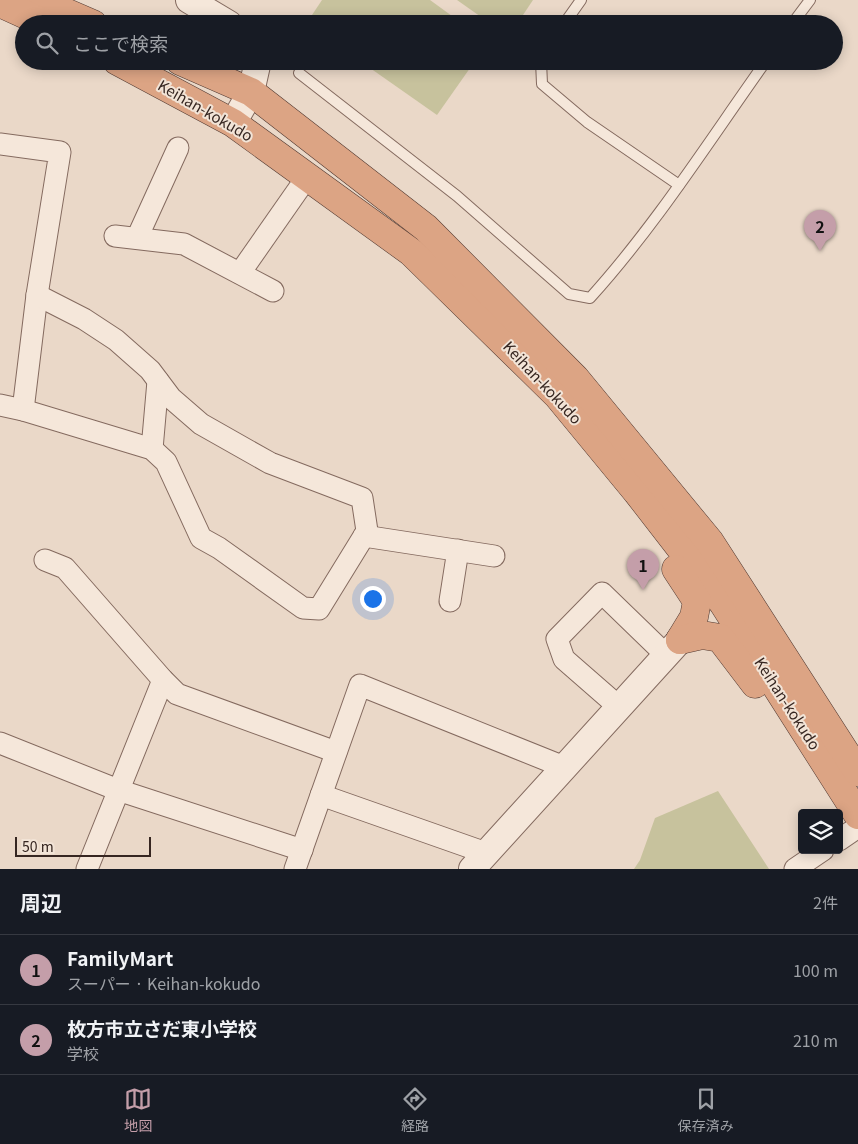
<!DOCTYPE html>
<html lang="ja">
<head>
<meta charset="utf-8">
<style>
  body { margin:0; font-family:Georgia,"Noto Sans JP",serif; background:#242831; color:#f1f3f6 }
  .controls { position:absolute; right:15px; bottom:15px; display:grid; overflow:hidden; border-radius:5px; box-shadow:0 2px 12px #0003 }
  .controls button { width:45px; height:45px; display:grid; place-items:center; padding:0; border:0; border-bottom:1px solid #363941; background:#171b24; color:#f1f3f6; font:25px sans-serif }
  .scale { position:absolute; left:15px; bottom:12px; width:136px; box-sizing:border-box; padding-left:5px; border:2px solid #362621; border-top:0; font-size:14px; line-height:18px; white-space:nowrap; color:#362621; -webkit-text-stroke:4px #f2e4d7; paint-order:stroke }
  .you { position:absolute; left:372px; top:598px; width:18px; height:18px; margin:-12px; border:4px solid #fff; border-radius:50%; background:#1a73e8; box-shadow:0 0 0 8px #1a73e833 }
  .badge { display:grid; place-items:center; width:32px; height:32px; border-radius:50%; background:#c49ea9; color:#111; font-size:16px; font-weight:700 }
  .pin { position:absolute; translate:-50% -41px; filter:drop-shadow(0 1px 2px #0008) }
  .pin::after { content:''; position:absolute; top:26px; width:18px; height:15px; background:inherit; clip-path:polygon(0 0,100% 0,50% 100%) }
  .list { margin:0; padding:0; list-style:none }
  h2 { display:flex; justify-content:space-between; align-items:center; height:65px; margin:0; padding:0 20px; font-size:21px }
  h2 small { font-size:16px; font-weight:400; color:#9ea1a6 }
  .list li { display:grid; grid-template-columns:32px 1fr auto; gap:15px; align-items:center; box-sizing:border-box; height:70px; padding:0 20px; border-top:1px solid #363941 }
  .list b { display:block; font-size:19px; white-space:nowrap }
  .list p { margin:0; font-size:16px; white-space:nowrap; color:#9ea1a6 }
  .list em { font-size:16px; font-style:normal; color:#9ea1a6 }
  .icon { flex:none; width:28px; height:28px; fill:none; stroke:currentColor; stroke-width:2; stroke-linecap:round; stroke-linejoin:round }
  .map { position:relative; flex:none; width:858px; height:869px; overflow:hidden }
  .search { position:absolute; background:#171b24; box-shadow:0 2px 12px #0003; left:15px; right:15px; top:15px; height:55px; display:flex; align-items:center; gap:12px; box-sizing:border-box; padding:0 18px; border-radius:28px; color:#9ea1a6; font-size:19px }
  .sheet { height:205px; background:#171b24 }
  nav { display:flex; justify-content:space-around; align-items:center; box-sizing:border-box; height:70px; border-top:1px solid #363941; background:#171b24; font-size:14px; color:#9ea1a6 }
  nav a { display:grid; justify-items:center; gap:2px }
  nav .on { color:#c49ea9 }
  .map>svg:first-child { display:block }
  .green { fill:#c7c29d }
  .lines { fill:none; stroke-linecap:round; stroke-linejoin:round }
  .service-casing { stroke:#846a5f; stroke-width:12 }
  .minor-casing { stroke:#846a5f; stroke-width:23 }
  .tertiary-casing { stroke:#846a5f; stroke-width:28 }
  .trunk-casing { stroke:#523a32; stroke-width:29 }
  .service { stroke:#f5e7da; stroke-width:10 }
  .minor { stroke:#f5e7da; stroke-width:21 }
  .tertiary { stroke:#f5e7da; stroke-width:26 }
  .trunk { stroke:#dca484; stroke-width:28 }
  .labels { text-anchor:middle; stroke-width:4; stroke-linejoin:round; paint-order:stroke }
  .street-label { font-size:15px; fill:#362621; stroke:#f2e4d7 }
</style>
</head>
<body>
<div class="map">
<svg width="858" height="869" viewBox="0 0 858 869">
  <rect width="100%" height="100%" fill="#ead8c8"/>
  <g class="green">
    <path d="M 322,0 L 430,0 L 463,24 L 306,24 Z"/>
    <path d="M 457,0 L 533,0 L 517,24 L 491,24 Z"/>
    <path d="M 360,61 L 475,61 L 437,115 Z"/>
    <path d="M 718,791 L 769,869 L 634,869 L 640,860 L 655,818 Z"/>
  </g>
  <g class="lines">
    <defs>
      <g id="service">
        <path d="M 564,24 L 581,0"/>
        <path d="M 792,24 L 810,0"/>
        <path d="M 541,61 L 542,84 L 587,122 L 679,185"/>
        <path d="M 299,73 L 457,196 L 569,294 L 590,298 C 656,225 709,141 766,61"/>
      </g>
      <g id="minor">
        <path d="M 0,144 L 60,152 L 37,295 L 23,410"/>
        <path d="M 115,236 L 184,244 L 273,291"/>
        <path d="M 137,238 L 178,148"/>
        <path d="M 240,273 L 307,177"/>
        <path d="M 0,405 L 23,410 L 152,449 L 166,462 L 201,538 L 219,548 L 303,608 L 319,609 L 367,531 L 362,498 L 270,463 L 201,424 L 171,398 L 150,370 L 116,340 L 84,319 L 37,295"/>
        <path d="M 152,449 L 158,381"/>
        <path d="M 364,536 L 494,556"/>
        <path d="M 45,560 L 65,568 L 163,680 L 177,694 L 336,752"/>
        <path d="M 450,601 L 458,550"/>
        <path d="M 619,707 L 564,659 L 557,639 L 602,593 L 666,655"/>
        <path d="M 0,743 L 118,790 L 302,850"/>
        <path d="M 321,795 L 486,853"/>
        <path d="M 839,840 L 858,827"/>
        <path d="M 87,869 L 163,680"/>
        <path d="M 295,869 L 360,685 L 564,767"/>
        <path d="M 795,869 L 823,850"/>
      </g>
      <g id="tertiary">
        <path d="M 189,0 L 229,24"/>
        <path d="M 233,123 L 251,92 L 258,61"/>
        <path d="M 472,869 L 680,640"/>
      </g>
      <g id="trunk">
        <path d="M 37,0 L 93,24"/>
        <path d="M 0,3 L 46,24"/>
        <path d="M 117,61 L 233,123 L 411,252 L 558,396 L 637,492 L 723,603 L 858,815"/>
        <path d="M 180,61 L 251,92 L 426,228 L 575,378 L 710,542 L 858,772"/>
        <path d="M 676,569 L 697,601 L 694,617 L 680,640"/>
        <path d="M 680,640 L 702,635 L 720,638 L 755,684"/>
      </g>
    </defs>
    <use href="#service" class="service-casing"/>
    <use href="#minor" class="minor-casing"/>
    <use href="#tertiary" class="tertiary-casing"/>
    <use href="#trunk" class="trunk-casing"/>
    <use href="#service" class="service"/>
    <use href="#minor" class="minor"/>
    <use href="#tertiary" class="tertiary"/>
    <use href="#trunk" class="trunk"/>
  </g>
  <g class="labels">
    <g class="street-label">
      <text transform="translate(205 111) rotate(30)" y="5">Keihan-kokudo</text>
      <text transform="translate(542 383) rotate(47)" y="5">Keihan-kokudo</text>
      <text transform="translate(787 704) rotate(57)" y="5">Keihan-kokudo</text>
    </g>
  </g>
</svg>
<div class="controls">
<button><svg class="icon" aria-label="layers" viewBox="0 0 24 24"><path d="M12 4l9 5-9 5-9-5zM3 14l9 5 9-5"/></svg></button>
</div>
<div class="scale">50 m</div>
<div class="you"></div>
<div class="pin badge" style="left:643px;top:590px">1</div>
<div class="pin badge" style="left:820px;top:251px">2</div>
<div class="search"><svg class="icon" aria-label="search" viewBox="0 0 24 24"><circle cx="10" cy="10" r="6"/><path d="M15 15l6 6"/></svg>ここで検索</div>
</div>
<section class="sheet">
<h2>周辺<small>2件</small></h2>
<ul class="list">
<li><span class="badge">1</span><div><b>FamilyMart</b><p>スーパー · Keihan-kokudo</p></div><em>100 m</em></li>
<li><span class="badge">2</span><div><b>枚方市立さだ東小学校</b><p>学校</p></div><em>210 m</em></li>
</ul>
</section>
<nav>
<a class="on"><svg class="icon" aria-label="map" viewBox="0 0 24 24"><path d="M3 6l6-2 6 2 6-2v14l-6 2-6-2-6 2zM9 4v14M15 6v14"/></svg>地図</a>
<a><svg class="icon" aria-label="directions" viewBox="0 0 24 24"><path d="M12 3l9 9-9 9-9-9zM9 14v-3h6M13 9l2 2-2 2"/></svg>経路</a>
<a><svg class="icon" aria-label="saved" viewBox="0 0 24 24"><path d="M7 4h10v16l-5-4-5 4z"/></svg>保存済み</a>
</nav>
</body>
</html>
